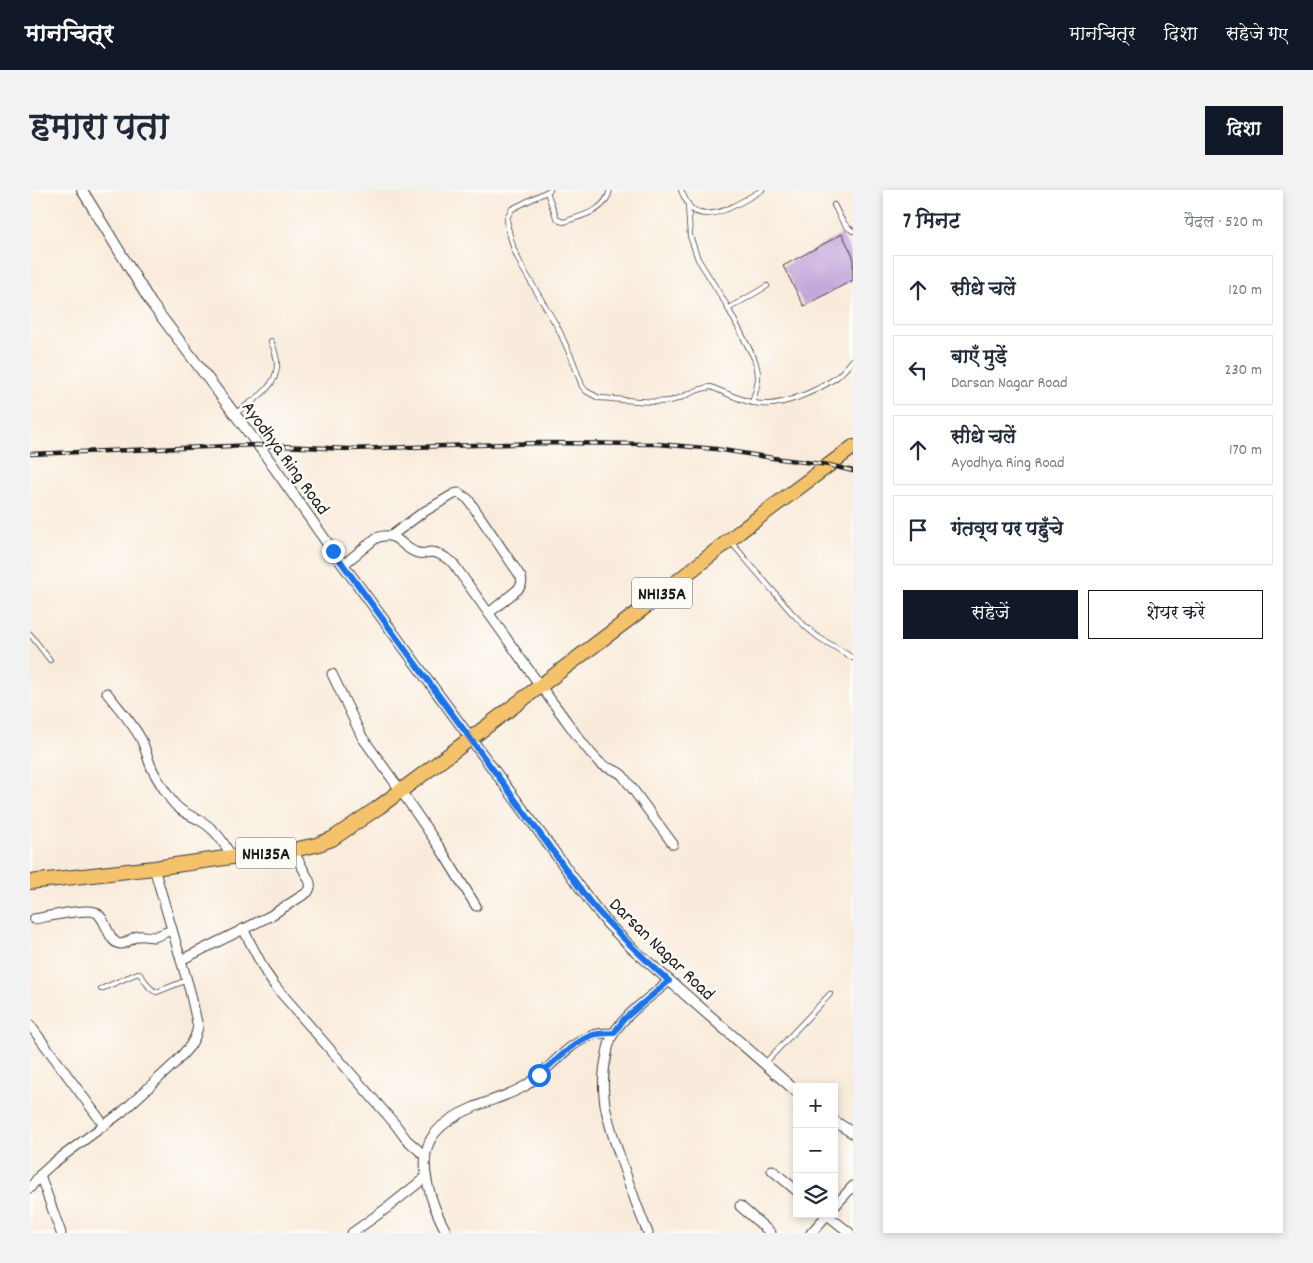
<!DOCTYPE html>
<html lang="hi">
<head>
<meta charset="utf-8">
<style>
  body { margin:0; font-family:Dekko,"Playpen Sans Deva",sans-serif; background:#f2f2f3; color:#1f2937 }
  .controls { position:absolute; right:15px; bottom:15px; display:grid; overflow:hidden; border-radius:0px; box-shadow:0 2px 8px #0003 }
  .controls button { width:45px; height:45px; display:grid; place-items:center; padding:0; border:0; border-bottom:1px solid #e0e1e3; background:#fff; color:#1f2937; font:25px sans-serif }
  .stop { position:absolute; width:15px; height:15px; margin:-11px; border:4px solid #1a73e8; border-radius:50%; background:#fff }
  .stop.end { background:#1a73e8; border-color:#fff; box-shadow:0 1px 5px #0008 }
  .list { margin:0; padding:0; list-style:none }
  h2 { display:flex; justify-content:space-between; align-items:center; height:65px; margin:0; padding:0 20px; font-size:21px }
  h2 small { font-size:16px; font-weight:400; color:#747a83 }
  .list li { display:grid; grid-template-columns:32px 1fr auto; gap:15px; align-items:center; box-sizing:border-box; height:70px; margin:0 10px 10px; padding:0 10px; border:1px solid #e0e1e3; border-radius:0px }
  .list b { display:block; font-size:19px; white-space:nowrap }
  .list p { margin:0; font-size:16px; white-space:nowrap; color:#747a83 }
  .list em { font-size:16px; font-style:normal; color:#747a83 }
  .actions { display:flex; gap:10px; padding:15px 20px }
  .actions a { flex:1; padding:11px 0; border:1px solid #111827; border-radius:0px; text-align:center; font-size:18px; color:#111827 }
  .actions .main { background:#111827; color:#fff }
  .icon { flex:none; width:28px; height:28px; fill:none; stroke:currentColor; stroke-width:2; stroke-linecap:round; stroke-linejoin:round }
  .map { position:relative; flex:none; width:823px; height:1043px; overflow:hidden; border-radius:0px }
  header { display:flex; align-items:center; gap:30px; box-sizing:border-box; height:70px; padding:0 25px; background:#111827; color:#fff }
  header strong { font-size:24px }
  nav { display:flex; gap:28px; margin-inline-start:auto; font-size:18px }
  .intro { display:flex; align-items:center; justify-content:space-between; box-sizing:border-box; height:120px; padding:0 30px }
  h1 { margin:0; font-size:35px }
  .button { padding:12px 22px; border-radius:0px; background:#111827; color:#fff; font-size:18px; font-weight:700 }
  main { display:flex; gap:30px; padding:0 30px }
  aside { flex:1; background:#fff; border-radius:0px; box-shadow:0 2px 8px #0003 }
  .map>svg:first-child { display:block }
  .building { fill:#c3a6da }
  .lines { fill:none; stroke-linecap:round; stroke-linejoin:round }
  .service-casing { stroke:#3d3b39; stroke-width:6 }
  .minor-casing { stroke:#3d3b39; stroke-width:11 }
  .tertiary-casing { stroke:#3d3b39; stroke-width:12 }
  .trunk-casing { stroke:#3d3b39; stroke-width:16 }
  .service { stroke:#fff; stroke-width:4.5 }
  .minor { stroke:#fff; stroke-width:9 }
  .tertiary { stroke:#fff; stroke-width:10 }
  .trunk { stroke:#f3c26a; stroke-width:14 }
  .rail-casing { stroke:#1c1c1c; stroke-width:4.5 }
  .rail { stroke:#fdfcf7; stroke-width:2.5; stroke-dasharray:8; stroke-linecap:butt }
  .route { stroke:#1a73e8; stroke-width:6 }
  .labels { text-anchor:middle; stroke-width:5; stroke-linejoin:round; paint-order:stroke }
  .shield { fill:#fdfcf7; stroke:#605f5e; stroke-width:1 }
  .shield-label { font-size:18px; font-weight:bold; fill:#1c1c1c }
  .street-label { font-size:19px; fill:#1c1c1c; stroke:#fdfcf7 }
</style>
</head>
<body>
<header>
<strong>मानचित्र</strong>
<nav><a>मानचित्र</a><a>दिशा</a><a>सहेजे गए</a></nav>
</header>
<div class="intro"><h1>हमारा पता</h1><a class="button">दिशा</a></div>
<main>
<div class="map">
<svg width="823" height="1043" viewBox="0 0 823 1043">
  <rect width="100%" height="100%" fill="#fdfcf7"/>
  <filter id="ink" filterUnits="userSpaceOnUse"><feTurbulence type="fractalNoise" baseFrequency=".02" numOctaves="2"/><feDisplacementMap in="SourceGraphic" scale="10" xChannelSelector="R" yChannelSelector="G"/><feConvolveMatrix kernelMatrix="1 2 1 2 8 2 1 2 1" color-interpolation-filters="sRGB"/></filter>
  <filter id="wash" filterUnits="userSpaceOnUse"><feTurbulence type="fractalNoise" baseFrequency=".0096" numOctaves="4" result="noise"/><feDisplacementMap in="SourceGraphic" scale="20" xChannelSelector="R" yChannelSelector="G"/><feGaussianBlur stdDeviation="1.12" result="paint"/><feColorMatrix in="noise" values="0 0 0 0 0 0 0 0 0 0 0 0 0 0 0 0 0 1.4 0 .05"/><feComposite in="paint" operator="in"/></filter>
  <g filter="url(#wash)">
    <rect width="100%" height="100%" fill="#f9ebdb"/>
    <g id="blocks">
      <path class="building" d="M 812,44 L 823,66 L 823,90 L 774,116 L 753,76 Z"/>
    </g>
  </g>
  <g filter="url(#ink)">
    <use href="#blocks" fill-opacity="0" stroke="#3d3b39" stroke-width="1"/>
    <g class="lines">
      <defs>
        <g id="service">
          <path d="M 520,0 L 482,19 L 479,24 L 477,28 L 478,38 L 484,60 L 492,77 L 528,138 L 543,171 L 552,196 L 556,201 L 569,208 C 592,209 617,214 640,211 C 655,208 665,198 681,197 C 697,203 715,213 732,214 C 754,216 789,200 807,187 C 813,182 818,176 823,170"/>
          <path d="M 651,0 C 654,7 657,15 663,20 C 682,33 716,9 732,0"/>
          <path d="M 517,2 L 526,27 L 530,31 L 534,32 C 553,25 575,22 580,0"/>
          <path d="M 658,14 L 660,46 L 668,69 L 696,114 L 724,168 C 731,186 728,195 722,213"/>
          <path d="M 804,15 C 809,24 813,36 823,41"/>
          <path d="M 698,119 L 737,96"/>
          <path d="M 204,224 C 221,212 248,198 247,174 C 247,166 244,159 241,151"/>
          <path d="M 700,351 L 762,423 L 777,438 L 788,447 L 823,468"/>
          <path d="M 0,444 L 20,470"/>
          <path d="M 71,799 L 108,783 C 116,788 117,800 127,802 L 157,790"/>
          <path d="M 734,874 L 800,804"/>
        </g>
        <g id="minor">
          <path d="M 361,346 L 392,323 L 424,304 L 429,303 L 438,309 L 491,387 C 493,393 491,396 487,400 L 459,423"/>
          <path d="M 313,375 L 346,348 C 367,340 370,356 385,362 C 391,365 395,363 401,362 C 409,362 416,368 422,372 C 456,419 489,467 523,513 C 538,532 551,554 568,571 C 577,581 585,577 593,586 L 643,654"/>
          <path d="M 302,484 L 332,547 L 371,601 L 410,658 L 446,716"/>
          <path d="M 77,503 C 88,518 102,532 111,549 C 115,557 117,566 120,574 C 125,587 134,599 141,610 C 149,621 158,624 169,630 C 184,638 194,651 201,667"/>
          <path d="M 4,729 C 16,727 55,718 65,722 C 76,727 77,748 87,753 C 95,757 101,747 108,746 C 113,745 118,747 124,747 C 130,745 136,742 142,740"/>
          <path d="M 213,739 L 236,783 L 245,796 L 365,934 L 376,949 L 395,966"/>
          <path d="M 151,770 L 240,726 L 278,702 C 281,697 281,695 279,690 L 263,660"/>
          <path d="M 0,835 L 74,935"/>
          <path d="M 742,980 L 767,1001"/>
          <path d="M 10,985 L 31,1043"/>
          <path d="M 0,998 L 10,985 L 22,974 L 92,922 L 116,900 L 145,873 L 160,856 L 165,847 L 168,837 L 160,801 L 124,678"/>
          <path d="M 710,1016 L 741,1043"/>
          <path d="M 804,1017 L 823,996"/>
          <path d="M 796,1024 L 820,1043"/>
          <path d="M 322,1043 L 357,1018 L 396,987"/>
          <path d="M 417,1043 C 403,1018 383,969 405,943 C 415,931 428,924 442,918 C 460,910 478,906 495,896 C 517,882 534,857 558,847 C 566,843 575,843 584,843"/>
          <path d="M 618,1043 C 607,1017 598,991 589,964 C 577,928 568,903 577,864 C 578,857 580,849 584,843 C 595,824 623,805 639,791"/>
          <path d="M 781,1043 L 798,1024"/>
        </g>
        <g id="tertiary">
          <path d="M 52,0 L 121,113 L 234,263 L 303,361 L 560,711 L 578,734 L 602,758 L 767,902"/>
          <path d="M 804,931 L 823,943"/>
        </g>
        <path id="trunk" d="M 0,692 L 124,678 L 209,666 L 263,660 L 286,655 L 302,649 L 349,617 L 440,549 L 619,414 L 712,340 L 823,257"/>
      </defs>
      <use href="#service" class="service-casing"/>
      <use href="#minor" class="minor-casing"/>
      <use href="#tertiary" class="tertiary-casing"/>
      <use href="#trunk" class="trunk-casing"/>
      <use href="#service" class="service"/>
      <use href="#minor" class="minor"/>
      <use href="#tertiary" class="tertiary"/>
      <use href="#trunk" class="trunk"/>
      <defs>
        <path id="rail" d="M 0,264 L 227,255 L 319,259 L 511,253 L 628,254 L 686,259 L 743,268 L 799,275 L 823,281"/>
      </defs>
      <use href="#rail" class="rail-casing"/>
      <use href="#rail" class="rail"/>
    </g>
  </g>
  <g class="lines" filter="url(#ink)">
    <path class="route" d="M 303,361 L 560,712 C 584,741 611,766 639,791 L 594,829 L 584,843 C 576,843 568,843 560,846 C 544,852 523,873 509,885"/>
  </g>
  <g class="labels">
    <g class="shield">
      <rect x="602" y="387.5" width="60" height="31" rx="4"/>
      <rect x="206" y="647.5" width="60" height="31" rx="4"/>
    </g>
    <g class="shield-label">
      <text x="632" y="409">NH135A</text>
      <text x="236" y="669">NH135A</text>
    </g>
    <g class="street-label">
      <text transform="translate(257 267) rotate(54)" y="7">Ayodhya Ring Road</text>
      <text transform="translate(633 758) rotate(44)" y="7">Darsan Nagar Road</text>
    </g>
  </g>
</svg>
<div class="controls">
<button>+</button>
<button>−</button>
<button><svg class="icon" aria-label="layers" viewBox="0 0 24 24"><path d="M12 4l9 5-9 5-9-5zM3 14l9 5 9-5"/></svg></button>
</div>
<div class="stop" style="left:509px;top:885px"></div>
<div class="stop end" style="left:303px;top:361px"></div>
</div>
<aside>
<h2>7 मिनट<small>पैदल · 520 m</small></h2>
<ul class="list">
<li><svg class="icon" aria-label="ahead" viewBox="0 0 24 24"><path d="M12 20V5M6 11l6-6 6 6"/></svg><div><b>सीधे चलें</b></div><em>120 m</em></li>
<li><svg class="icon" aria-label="left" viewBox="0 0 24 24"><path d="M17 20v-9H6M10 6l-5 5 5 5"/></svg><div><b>बाएँ मुड़ें</b><p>Darsan Nagar Road</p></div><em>230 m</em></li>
<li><svg class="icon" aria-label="ahead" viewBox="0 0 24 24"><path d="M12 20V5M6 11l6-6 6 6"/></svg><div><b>सीधे चलें</b><p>Ayodhya Ring Road</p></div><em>170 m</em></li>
<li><svg class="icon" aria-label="arrive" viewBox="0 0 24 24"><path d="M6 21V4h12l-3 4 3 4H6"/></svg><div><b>गंतव्य पर पहुँचे</b></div></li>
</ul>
<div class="actions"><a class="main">सहेजें</a><a>शेयर करें</a></div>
</aside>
</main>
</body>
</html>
